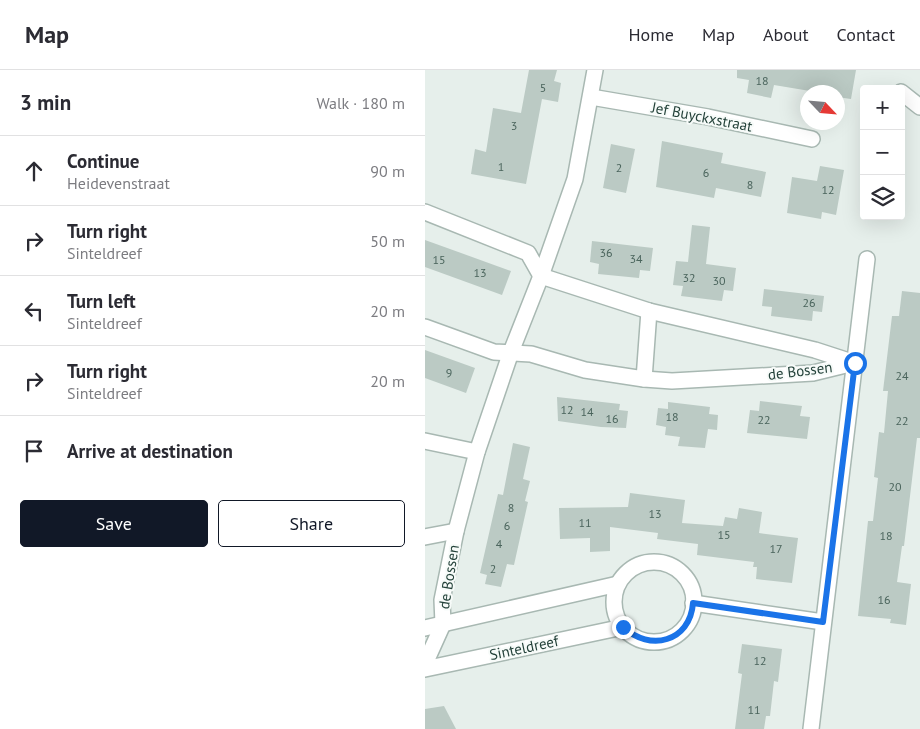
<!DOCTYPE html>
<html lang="en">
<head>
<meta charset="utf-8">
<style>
  body { margin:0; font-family:"PT Sans",sans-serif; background:#f7f7f7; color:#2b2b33 }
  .controls { position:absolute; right:15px; top:15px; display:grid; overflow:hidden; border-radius:5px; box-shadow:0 5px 20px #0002 }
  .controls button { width:45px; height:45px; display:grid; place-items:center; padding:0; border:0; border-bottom:1px solid #e1e1e2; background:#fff; color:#2b2b33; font:25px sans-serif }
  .compass { position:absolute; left:375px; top:15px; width:45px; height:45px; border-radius:50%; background:#fff; box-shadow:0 5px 20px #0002; rotate:116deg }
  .stop { position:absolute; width:15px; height:15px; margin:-11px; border:4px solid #1a73e8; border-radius:50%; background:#fff }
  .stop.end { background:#1a73e8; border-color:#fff; box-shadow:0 1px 5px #0008 }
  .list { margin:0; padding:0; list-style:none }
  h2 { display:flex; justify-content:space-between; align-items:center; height:65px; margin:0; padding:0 20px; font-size:21px }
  h2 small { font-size:16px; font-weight:400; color:#7c7c81 }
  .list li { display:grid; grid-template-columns:32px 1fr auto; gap:15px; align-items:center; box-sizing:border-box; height:70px; padding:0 20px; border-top:1px solid #e1e1e2 }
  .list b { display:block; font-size:19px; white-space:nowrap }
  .list p { margin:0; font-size:16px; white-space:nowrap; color:#7c7c81 }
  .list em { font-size:16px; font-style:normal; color:#7c7c81 }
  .actions { display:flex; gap:10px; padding:15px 20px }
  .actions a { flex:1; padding:11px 0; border:1px solid #111827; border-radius:5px; text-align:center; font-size:18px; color:#111827 }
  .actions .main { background:#111827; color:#fff }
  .icon { flex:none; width:28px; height:28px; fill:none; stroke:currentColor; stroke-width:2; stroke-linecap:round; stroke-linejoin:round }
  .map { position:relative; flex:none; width:495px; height:659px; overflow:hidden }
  header { display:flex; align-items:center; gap:30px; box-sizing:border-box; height:70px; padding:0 25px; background:#fff; border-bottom:1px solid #e1e1e2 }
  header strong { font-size:24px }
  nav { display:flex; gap:28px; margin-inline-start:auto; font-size:18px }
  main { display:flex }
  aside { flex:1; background:#fff }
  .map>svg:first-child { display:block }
  .building { fill:#bbcac4 }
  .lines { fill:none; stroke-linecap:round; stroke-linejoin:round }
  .minor-casing { stroke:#a8b8b2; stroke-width:18 }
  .minor { stroke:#fff; stroke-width:15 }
  .route { stroke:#1a73e8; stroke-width:6 }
  .labels { text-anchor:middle; stroke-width:4; stroke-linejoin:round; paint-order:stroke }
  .number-label { font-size:12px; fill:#4a645c }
  .street-label { font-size:15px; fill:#24423a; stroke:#f7fbf9 }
</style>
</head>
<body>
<header>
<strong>Map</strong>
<nav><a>Home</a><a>Map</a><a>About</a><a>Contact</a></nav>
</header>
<main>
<aside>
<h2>3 min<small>Walk · 180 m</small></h2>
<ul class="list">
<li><svg class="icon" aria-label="ahead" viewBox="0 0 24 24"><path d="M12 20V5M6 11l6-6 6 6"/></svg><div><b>Continue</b><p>Heidevenstraat</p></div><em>90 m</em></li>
<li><svg class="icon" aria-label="right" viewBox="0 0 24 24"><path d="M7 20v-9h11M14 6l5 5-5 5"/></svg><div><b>Turn right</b><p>Sinteldreef</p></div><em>50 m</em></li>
<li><svg class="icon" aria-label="left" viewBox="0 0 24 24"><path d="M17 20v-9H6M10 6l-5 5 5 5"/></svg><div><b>Turn left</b><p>Sinteldreef</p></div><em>20 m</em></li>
<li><svg class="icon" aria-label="right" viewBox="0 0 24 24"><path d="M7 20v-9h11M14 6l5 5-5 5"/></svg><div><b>Turn right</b><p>Sinteldreef</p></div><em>20 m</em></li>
<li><svg class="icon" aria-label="arrive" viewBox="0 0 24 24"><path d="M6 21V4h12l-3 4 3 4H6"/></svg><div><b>Arrive at destination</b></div></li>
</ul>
<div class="actions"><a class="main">Save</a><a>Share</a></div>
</aside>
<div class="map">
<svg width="495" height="659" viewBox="0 0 495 659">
  <rect width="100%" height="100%" fill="#e6efeb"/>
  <g class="building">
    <path d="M 104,0 L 132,0 L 129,11 L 136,13 L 133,32 L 117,29 L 101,114 L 46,104 L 50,79 L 61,82 L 68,38 L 96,43 Z"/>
    <path d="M 312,0 L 431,0 L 426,29 L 412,27 L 412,22 L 391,22 L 349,15 L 346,28 L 322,23 L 324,10 L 312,8 Z"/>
    <path d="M 237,71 L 298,83 L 296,93 L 341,102 L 336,127 L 291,118 L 289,128 L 231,117 Z"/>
    <path d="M 186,74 L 210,79 L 201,123 L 178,118 Z"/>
    <path d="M 395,96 L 419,100 L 411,145 L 397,142 L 396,149 L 362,143 L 367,107 L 392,111 Z"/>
    <path d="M 267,155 L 285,157 L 281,194 L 311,198 L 308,221 L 299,220 L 297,231 L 256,226 L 258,216 L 248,215 L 251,191 L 263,192 Z"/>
    <path d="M 0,170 L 86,201 L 77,225 L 0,197 Z"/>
    <path d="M 167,171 L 228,178 L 225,201 L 215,200 L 214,208 L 173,204 L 174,194 L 165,192 Z"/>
    <path d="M 339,219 L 399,226 L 397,242 L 388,241 L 387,251 L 346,246 L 347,237 L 337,236 Z"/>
    <path d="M 477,221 L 495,223 L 495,368 L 492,368 L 479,476 L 477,476 L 472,512 L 486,514 L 481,555 L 465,553 L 466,549 L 433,546 L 443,451 L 448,451 L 453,408 L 449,407 L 454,362 L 459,363 L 463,321 L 458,321 L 467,246 L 474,246 Z"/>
    <path d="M 0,280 L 50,298 L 41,323 L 0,308 Z"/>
    <path d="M 132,327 L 195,334 L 194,340 L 203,341 L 201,358 L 176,357 L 133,351 Z"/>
    <path d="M 335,331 L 377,336 L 375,346 L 385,347 L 382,369 L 322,363 L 325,340 L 334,341 Z"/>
    <path d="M 243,332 L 285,337 L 284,344 L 293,345 L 292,360 L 283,359 L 280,378 L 253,376 L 255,367 L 240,365 L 241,357 L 231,355 L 233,338 L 243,339 Z"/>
    <path d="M 88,373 L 105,377 L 98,409 L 105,411 L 100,431 L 103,432 L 89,495 L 82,494 L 76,517 L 60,514 L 62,505 L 55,503 L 73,424 L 78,425 Z"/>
    <path d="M 205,423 L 260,430 L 257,453 L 298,456 L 300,447 L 312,449 L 314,438 L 337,442 L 334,463 L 373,468 L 367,513 L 331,509 L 332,497 L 328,497 L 329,492 L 272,485 L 273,474 L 232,469 L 233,463 L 185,457 L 185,481 L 165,482 L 165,468 L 135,469 L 134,438 L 203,437 Z"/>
    <path d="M 317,574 L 357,579 L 353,612 L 349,611 L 345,646 L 341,646 L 339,659 L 310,659 L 317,604 L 313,603 Z"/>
    <path d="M 19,636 L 31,659 L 0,659 L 0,639 Z"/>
  </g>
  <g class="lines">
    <defs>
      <g id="minor">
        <path d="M 476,22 L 495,37"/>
        <path d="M 166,27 L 283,47 L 387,69"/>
        <path d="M 0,142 L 103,183 L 116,206 L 224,241 L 390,280 L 430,293"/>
        <path d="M 0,257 L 69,282 L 106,284 L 160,300 L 219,309 L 247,311 L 388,303 L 429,293"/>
        <path d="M 219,309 L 224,241"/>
        <path d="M 0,371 L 52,382"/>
        <path d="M 0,467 L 31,461"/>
        <circle cx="229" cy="532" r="40"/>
        <path d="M 268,533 L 398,552"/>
        <path d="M 0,558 L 193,514"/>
        <path d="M 0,594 L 18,554 L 17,530 L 31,461 L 52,382 L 86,282 L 116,206 L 150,109 L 170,0"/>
        <path d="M 0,599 L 198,557"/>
        <path d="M 386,659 L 442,189"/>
      </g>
    </defs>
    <use href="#minor" class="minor-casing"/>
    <use href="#minor" class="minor"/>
  </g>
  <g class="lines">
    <path class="route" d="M 198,557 C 225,582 265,572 268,533 L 398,552 L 430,293"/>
  </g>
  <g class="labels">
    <g class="number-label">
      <text x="337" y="15">18</text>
      <text x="118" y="22">5</text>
      <text x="89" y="60">3</text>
      <text x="76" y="101">1</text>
      <text x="194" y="102">2</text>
      <text x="281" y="107">6</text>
      <text x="325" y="119">8</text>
      <text x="403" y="124">12</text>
      <text x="181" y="187">36</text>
      <text x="211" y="193">34</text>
      <text x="14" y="194">15</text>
      <text x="55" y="207">13</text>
      <text x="264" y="212">32</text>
      <text x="294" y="215">30</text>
      <text x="384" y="237">26</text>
      <text x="24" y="307">9</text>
      <text x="477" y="310">24</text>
      <text x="142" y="344">12</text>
      <text x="162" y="346">14</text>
      <text x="247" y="351">18</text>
      <text x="187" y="353">16</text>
      <text x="339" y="354">22</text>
      <text x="477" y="355">22</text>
      <text x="470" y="421">20</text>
      <text x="86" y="442">8</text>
      <text x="230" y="448">13</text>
      <text x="160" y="457">11</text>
      <text x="82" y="460">6</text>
      <text x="299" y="469">15</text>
      <text x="461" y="470">18</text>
      <text x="74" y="478">4</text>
      <text x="351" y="483">17</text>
      <text x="68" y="503">2</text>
      <text x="459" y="534">16</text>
      <text x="335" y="595">12</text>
      <text x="329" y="644">11</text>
    </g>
    <g class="street-label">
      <text transform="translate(277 47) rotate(11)" y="5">Jef Buyckxstraat</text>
      <text transform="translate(375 301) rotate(-7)" y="5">de Bossen</text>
      <text transform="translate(24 507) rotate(-81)" y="5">de Bossen</text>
      <text transform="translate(99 578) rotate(-12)" y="5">Sinteldreef</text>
    </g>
  </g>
</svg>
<div class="controls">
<button>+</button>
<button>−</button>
<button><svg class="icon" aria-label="layers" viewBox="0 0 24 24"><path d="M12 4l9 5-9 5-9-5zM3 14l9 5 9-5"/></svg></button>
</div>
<svg class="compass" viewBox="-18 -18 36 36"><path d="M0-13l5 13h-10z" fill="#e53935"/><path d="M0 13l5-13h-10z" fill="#7c7c81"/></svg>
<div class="stop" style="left:430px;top:293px"></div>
<div class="stop end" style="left:198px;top:557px"></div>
</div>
</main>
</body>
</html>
